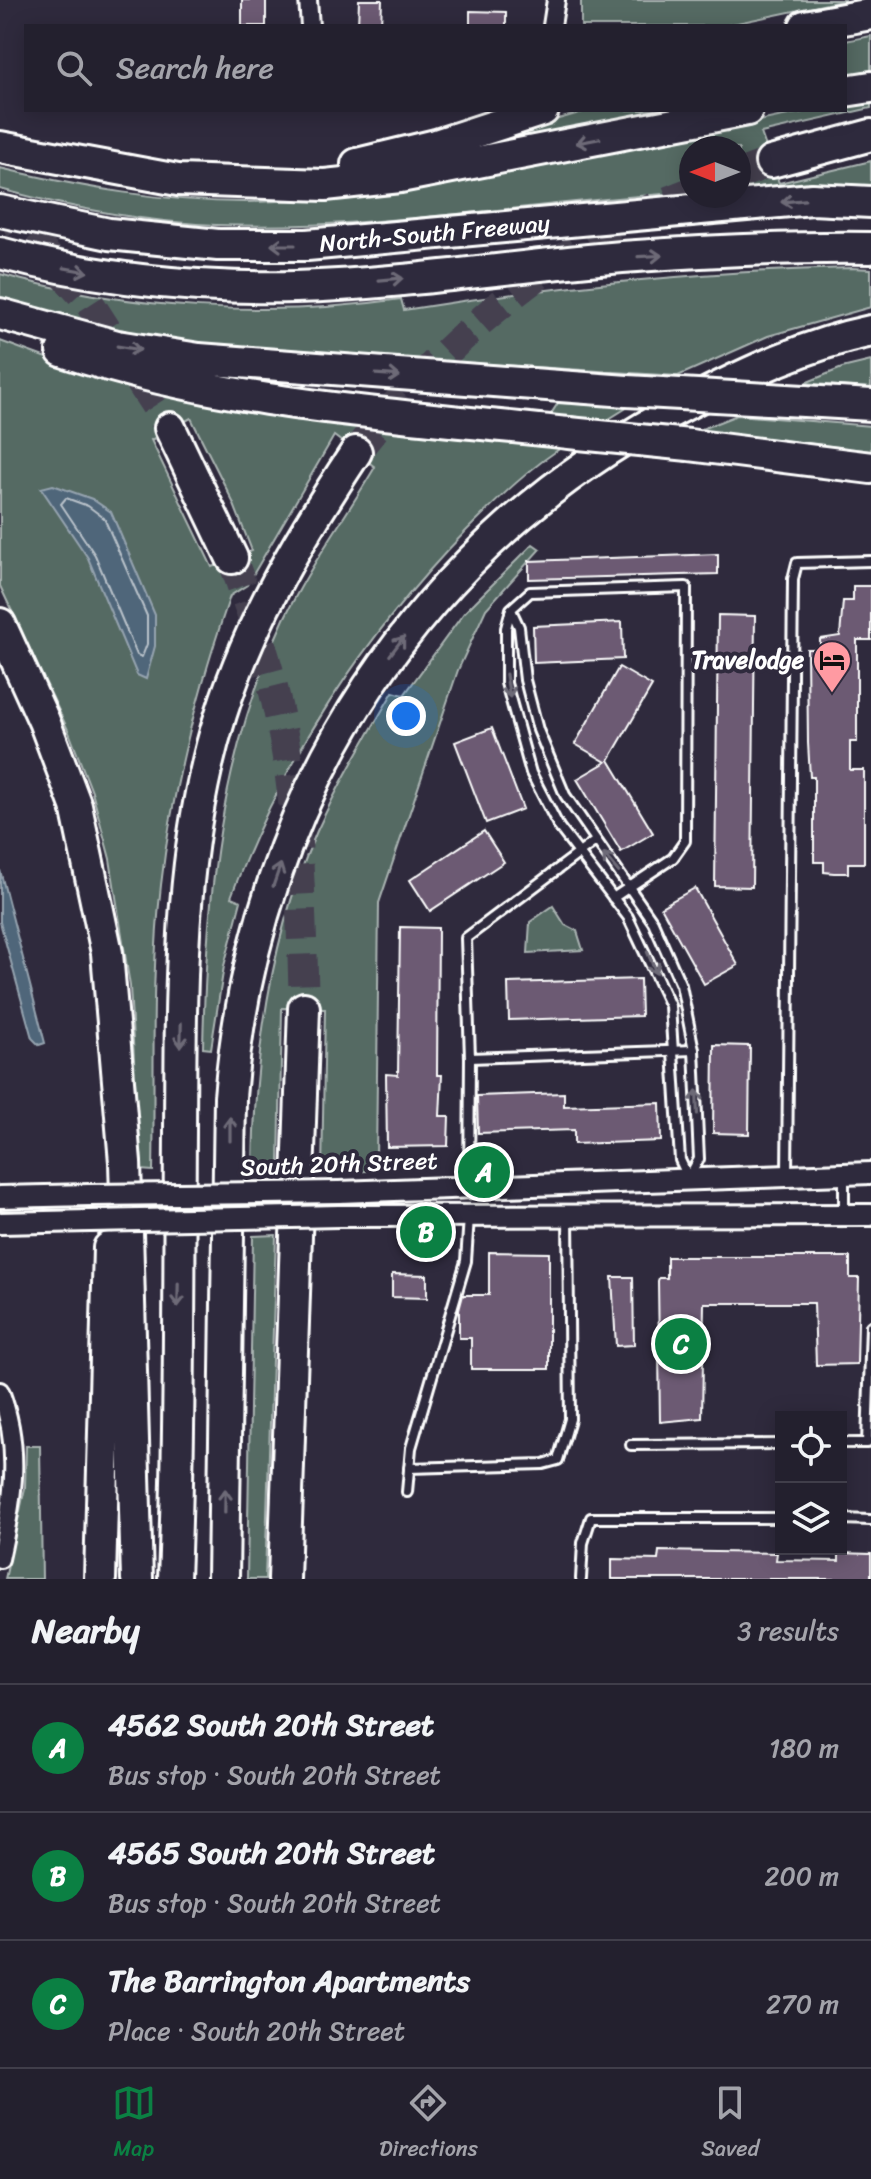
<!DOCTYPE html>
<html lang="en">
<head>
<meta charset="utf-8">
<style>
  body { margin:0; font-family:Sriracha,sans-serif; background:#2b2836; color:#f1f3f6 }
  .controls { position:absolute; right:24px; bottom:24px; display:grid; overflow:hidden; border-radius:0px; box-shadow:0 4px 20px #0003 }
  .controls button { width:72px; height:72px; display:grid; place-items:center; padding:0; border:0; border-bottom:2px solid #403e4a; background:#23202e; color:#f1f3f6; font:40px sans-serif }
  .compass { position:absolute; left:679px; top:136px; width:72px; height:72px; border-radius:50%; background:#23202e; box-shadow:0 4px 20px #0003; rotate:270deg }
  .you { position:absolute; left:406px; top:716px; width:28px; height:28px; margin:-20px; border:6px solid #fff; border-radius:50%; background:#1a73e8; box-shadow:0 0 0 12px #1a73e833 }
  .badge { display:grid; place-items:center; width:52px; height:52px; border-radius:50%; background:#0b8043; color:#fff; font-size:26px; font-weight:700 }
  .pin { position:absolute; translate:-50% -50%; border:4px solid #fff; box-shadow:0 2px 8px #0006 }
  .list { margin:0; padding:0; list-style:none }
  h2 { display:flex; justify-content:space-between; align-items:center; height:104px; margin:0; padding:0 32px; font-size:34px }
  h2 small { font-size:26px; font-weight:400; color:#a3a3aa }
  .list li { display:grid; grid-template-columns:52px 1fr auto; gap:24px; align-items:center; box-sizing:border-box; height:128px; padding:0 32px; border-top:2px solid #403e4a }
  .list b { display:block; font-size:30px; white-space:nowrap }
  .list p { margin:0; font-size:26px; white-space:nowrap; color:#a3a3aa }
  .list em { font-size:26px; font-style:normal; color:#a3a3aa }
  .icon { flex:none; width:44px; height:44px; fill:none; stroke:currentColor; stroke-width:2; stroke-linecap:round; stroke-linejoin:round }
  .map { position:relative; flex:none; width:871px; height:1579px; overflow:hidden }
  .search { position:absolute; background:#23202e; box-shadow:0 4px 20px #0003; left:24px; right:24px; top:24px; height:88px; display:flex; align-items:center; gap:20px; box-sizing:border-box; padding:0 28px; border-radius:0px; color:#a3a3aa; font-size:30px }
  .sheet { height:488px; background:#23202e }
  nav { display:flex; justify-content:space-around; align-items:center; box-sizing:border-box; height:112px; border-top:2px solid #403e4a; background:#23202e; font-size:22px; color:#a3a3aa }
  nav a { display:grid; justify-items:center; gap:4px }
  nav .on { color:#0b8043 }
  .map>svg:first-child { display:block }
  .green { fill:#556a64; stroke:#aab4b2; stroke-width:2; fill-rule:evenodd }
  .water { fill:#4f667a; stroke:#95a3af; stroke-width:2 }
  .lines { fill:none; stroke-linecap:round; stroke-linejoin:round }
  .shore { stroke:#b9c2ca; stroke-width:2 }
  .building { fill:#6c5a73; stroke:#fff; stroke-width:2 }
  .motorway-tunnel { stroke:#443f50; stroke-width:30; stroke-dasharray:30 15; stroke-linecap:butt }
  .service-casing { stroke:#fff; stroke-width:14 }
  .minor-casing { stroke:#fff; stroke-width:22 }
  .tertiary-casing { stroke:#fff; stroke-width:26 }
  .motorway-casing { stroke:#fff; stroke-width:36 }
  .service { stroke:#2f2a3d; stroke-width:8 }
  .minor { stroke:#2f2a3d; stroke-width:16 }
  .tertiary { stroke:#2f2a3d; stroke-width:20 }
  .motorway { stroke:#2f2a3d; stroke-width:30 }
  .tertiary-bridge-casing { stroke:#fff; stroke-width:26; stroke-linecap:butt }
  .motorway-bridge-casing { stroke:#fff; stroke-width:36; stroke-linecap:butt }
  .tertiary-bridge { stroke:#2f2a3d; stroke-width:20 }
  .motorway-bridge { stroke:#2f2a3d; stroke-width:30 }
  .oneway { stroke:#6d6a77 }
  .labels { text-anchor:middle; stroke-width:8; stroke-linejoin:round; paint-order:stroke }
  .street-label { font-size:24px; fill:#fff; stroke:#2f2a3d }
  .poi-label { font-size:24px; font-weight:bold; fill:#fff; stroke:#2f2a3d; text-anchor:end }
</style>
</head>
<body>
<div class="map">
<svg width="871" height="1579" viewBox="0 0 871 1579">
  <rect width="100%" height="100%" fill="#2f2a3d"/>
  <filter id="ink" filterUnits="userSpaceOnUse"><feTurbulence type="fractalNoise" baseFrequency=".0125" numOctaves="2"/><feDisplacementMap in="SourceGraphic" scale="16" xChannelSelector="R" yChannelSelector="G"/><feConvolveMatrix kernelMatrix="1 2 1 2 8 2 1 2 1" color-interpolation-filters="sRGB"/></filter>
  <g filter="url(#ink)">
    <g class="green">
      <path d="M 581,0 L 846,0 L 723,26 L 581,26 Z"/>
      <path d="M 871,36 L 871,73 L 845,78 L 845,41 Z"/>
      <path d="M 871,99 L 871,108 L 761,133 L 779,183 L 871,161 L 871,186 L 739,188 L 739,148 L 691,148 L 691,192 C 534,202 374,231 216,225 C 143,222 71,208 0,189 L 0,168 C 80,187 162,202 245,202 C 300,202 354,193 408,186 C 544,167 678,137 813,110 L 845,110 L 845,103 Z"/>
      <path d="M 590,110 L 676,110 L 442,159 L 440,153 Z"/>
      <path d="M 852,268 L 871,269 L 871,307 L 768,336 L 678,376 L 197,346 L 51,314 L 0,298 L 0,274 C 128,310 270,318 401,299 L 404,310 C 553,286 701,271 852,268 Z"/>
      <path d="M 0,341 L 71,367 L 572,441 C 532,465 499,498 466,531 C 365,635 282,760 231,897 L 241,901 L 224,966 L 211,1049 L 203,1048 C 206,898 220,756 284,619 C 310,565 345,518 375,467 L 334,436 L 247,585 L 230,596 C 198,690 172,786 161,885 C 150,979 155,1076 153,1171 L 140,1170 L 130,986 L 110,859 L 92,792 L 68,730 L 0,586 ZM 191,418 L 233,502 L 252,551 L 212,567 L 151,440 Z"/>
      <path d="M 871,361 L 871,389 L 805,383 L 842,368 Z"/>
      <path d="M 558,403 L 628,407 L 604,422 L 549,417 Z"/>
      <path d="M 737,415 L 871,426 L 871,451 L 699,430 Z"/>
      <path d="M 533,544 L 540,549 L 486,609 L 458,670 L 379,903 L 376,1162 L 366,1171 L 322,1173 L 325,1009 L 282,1008 L 279,1165 L 277,1171 L 253,1172 C 254,1057 270,937 317,831 C 339,783 366,738 393,692 L 404,695 L 464,613 Z"/>
      <path d="M 553,906 L 565,925 L 577,931 L 583,950 L 528,953 L 530,922 Z"/>
      <path d="M 276,1235 L 265,1579 L 247,1579 L 253,1236 Z"/>
      <path d="M 26,1446 L 40,1446 L 42,1579 L 5,1579 L 25,1488 Z"/>
    </g>
    <g class="water">
      <path d="M 53,485 L 92,499 L 111,512 L 155,615 L 155,646 L 146,679 L 137,675 L 88,558 L 41,488 Z"/>
      <path d="M 0,870 L 45,1043 L 39,1045 L 32,1038 L 0,922 Z"/>
    </g>
    <g class="lines">
      <path class="shore" d="M 66,498 L 88,506 L 104,518 L 147,616 L 147,644 L 142,657 L 137,655 L 95,555 L 61,504 Z"/>
    </g>
    <g class="building">
      <rect x="242" y="0" width="24" height="26"/>
      <path d="M 359,0 L 382,0 L 381,26 L 358,26 Z"/>
      <path d="M 470,11 L 506,12 L 506,26 L 470,26 Z"/>
      <path d="M 718,554 L 718,574 L 529,579 L 529,561 Z"/>
      <path d="M 853,586 L 871,586 L 871,640 L 857,640 L 857,742 L 850,742 L 850,770 L 864,770 L 864,863 L 848,863 L 848,873 L 834,873 L 824,872 L 824,862 L 814,862 L 814,777 L 810,777 L 808,743 L 807,649 L 820,649 L 820,639 L 840,636 L 843,601 L 853,601 Z"/>
      <path d="M 718,615 L 755,616 L 752,887 L 715,886 Z"/>
      <path d="M 622,622 L 623,659 L 534,663 L 533,626 Z"/>
      <path d="M 619,667 L 652,686 L 609,760 L 653,833 L 621,852 L 577,779 L 606,762 L 575,744 Z"/>
      <path d="M 492,728 L 523,809 L 486,823 L 455,742 Z"/>
      <path d="M 484,831 L 504,862 L 430,911 L 410,880 Z"/>
      <path d="M 695,888 L 738,965 L 704,984 L 661,907 Z"/>
      <path d="M 400,927 L 438,928 L 437,1075 L 442,1075 L 440,1116 L 449,1116 L 448,1146 L 387,1147 L 386,1074 L 398,1075 Z"/>
      <path d="M 640,979 L 641,1016 L 509,1020 L 508,983 Z"/>
      <path d="M 714,1045 L 750,1046 L 749,1134 L 713,1133 Z"/>
      <path d="M 564,1093 L 564,1106 L 660,1103 L 661,1141 L 574,1144 L 574,1130 L 478,1133 L 477,1096 Z"/>
      <path d="M 489,1252 L 549,1253 L 549,1369 L 471,1369 L 471,1338 L 459,1338 L 459,1310 L 463,1295 L 489,1295 Z"/>
      <path d="M 667,1257 L 850,1257 L 850,1278 L 859,1278 L 857,1364 L 816,1365 L 814,1303 L 704,1303 L 702,1418 L 660,1422 L 658,1281 L 659,1278 L 667,1278 Z"/>
      <path d="M 392,1274 L 427,1275 L 427,1298 L 392,1297 Z"/>
      <path d="M 612,1277 L 633,1277 L 634,1345 L 616,1346 Z"/>
      <path d="M 659,1551 L 777,1553 L 776,1560 L 839,1561 L 839,1553 L 871,1554 L 871,1579 L 612,1579 L 612,1559 L 658,1560 Z"/>
    </g>
    <g class="lines">
      <g class="motorway-tunnel">
        <path d="M 739,174 L 771,162"/>
        <path d="M 0,204 L 88,301 L 170,428"/>
        <path d="M 356,452 C 439,345 563,239 691,192"/>
        <path d="M 232,558 C 250,608 267,658 278,710 C 300,808 301,909 304,1008"/>
      </g>
      <defs>
        <g id="service">
          <path d="M 511,610 L 519,627 L 525,680 L 538,730 L 565,795 L 653,922 L 681,985 L 694,1050 L 699,1159 L 689,1177"/>
          <path d="M 594,842 L 466,938 L 470,1058 L 694,1050"/>
          <path d="M 613,898 L 673,858 L 685,841 L 686,587 L 530,592 L 511,609 L 506,628 L 506,683 L 531,773 L 559,827 L 628,917 L 670,1006 L 680,1160 L 688,1177"/>
          <path d="M 787,1174 L 793,579 L 797,563 L 871,561"/>
          <path d="M 469,1186 L 470,1058"/>
          <path d="M 844,1215 L 844,1177"/>
          <path d="M 841,1443 L 867,1443 L 871,1326"/>
          <path d="M 631,1445 L 781,1444"/>
          <path d="M 409,1468 L 543,1464 L 558,1460 L 570,1419 L 568,1216"/>
          <path d="M 407,1492 L 411,1448 L 466,1261 L 469,1217"/>
          <path d="M 841,1519 L 871,1520"/>
          <path d="M 581,1579 L 583,1543 L 591,1518 L 781,1518"/>
        </g>
        <g id="minor">
          <path d="M 308,0 L 310,26"/>
          <path d="M 552,26 L 556,0"/>
          <path d="M 0,1391 C 22,1449 13,1500 0,1559"/>
        </g>
        <g id="tertiary">
          <path d="M 339,1192 L 871,1173"/>
          <path d="M 0,1197 L 90,1195"/>
          <path d="M 339,1216 L 871,1215"/>
          <path d="M 0,1223 L 90,1221"/>
        </g>
        <g id="motorway">
          <path d="M 805,26 L 871,14"/>
          <path d="M 845,91 L 871,87"/>
          <path d="M 0,147 L 178,180 L 325,185 L 400,177 L 747,110"/>
          <path d="M 771,162 L 871,135"/>
          <path d="M 357,164 L 436,145 L 543,110"/>
          <path id="s1" d="M 0,211 L 109,234 L 218,245 L 307,245 L 812,199 L 871,202"/>
          <path d="M 0,253 C 96,279 196,289 295,287 C 404,284 513,266 622,257 C 705,251 788,247 871,248"/>
          <path d="M 0,314 L 117,346 L 199,359 L 627,391"/>
          <path d="M 62,351 C 228,406 396,414 569,433"/>
          <path d="M 804,401 L 871,405"/>
          <path d="M 170,428 L 232,558"/>
          <path d="M 689,445 L 871,468"/>
          <path d="M 0,624 L 44,721 L 76,806 L 107,953 L 125,1162 L 137,1579"/>
          <path d="M 100,1579 L 109,1248"/>
          <path d="M 174,1579 C 180,1430 179,1281 180,1132 C 181,991 178,850 221,714 C 251,619 301,535 356,452"/>
          <path d="M 223,1579 L 230,1097 C 255,792 419,541 692,401 C 748,372 808,344 871,331"/>
          <path d="M 284,1579 L 304,1008"/>
        </g>
      </defs>
      <use href="#service" class="service-casing"/>
      <use href="#minor" class="minor-casing"/>
      <use href="#tertiary" class="tertiary-casing"/>
      <use href="#motorway" class="motorway-casing"/>
      <use href="#service" class="service"/>
      <use href="#minor" class="minor"/>
      <use href="#tertiary" class="tertiary"/>
      <use href="#motorway" class="motorway"/>
      <defs>
        <g id="tertiary-bridge">
          <path d="M 90,1195 L 339,1192"/>
          <path d="M 90,1221 L 339,1216"/>
        </g>
        <g id="motorway-bridge">
          <path d="M 627,391 L 804,401"/>
          <path d="M 569,433 L 689,445"/>
        </g>
      </defs>
      <use href="#tertiary-bridge" class="tertiary-bridge-casing"/>
      <use href="#motorway-bridge" class="motorway-bridge-casing"/>
      <use href="#tertiary-bridge" class="tertiary-bridge"/>
      <use href="#motorway-bridge" class="motorway-bridge"/>
    </g>
    <defs><path id="oneway-shaft" d="M-6 0H5M1.5-3L5.5 0L1.5 3" fill="none" stroke-width="1.6" stroke-linecap="round" stroke-linejoin="round" transform="scale(2)"/></defs>
    <g class="oneway">
      <use href="#oneway-shaft" transform="translate(588 141) rotate(169)"/>
      <use href="#oneway-shaft" transform="translate(793 201) rotate(175)"/>
      <use href="#oneway-shaft" transform="translate(283 245) rotate(180)"/>
      <use href="#oneway-shaft" transform="translate(650 256) rotate(-3)"/>
      <use href="#oneway-shaft" transform="translate(76 270) rotate(10)"/>
      <use href="#oneway-shaft" transform="translate(391 279) rotate(-5)"/>
      <use href="#oneway-shaft" transform="translate(129 348) rotate(9)"/>
      <use href="#oneway-shaft" transform="translate(388 375) rotate(4)"/>
      <use href="#oneway-shaft" transform="translate(397 646) rotate(-53)"/>
      <use href="#oneway-shaft" transform="translate(508 686) rotate(80)"/>
      <use href="#oneway-shaft" transform="translate(611 863) rotate(-130)"/>
      <use href="#oneway-shaft" transform="translate(277 875) rotate(-71)"/>
      <use href="#oneway-shaft" transform="translate(652 963) rotate(67)"/>
      <use href="#oneway-shaft" transform="translate(181 1035) rotate(91)"/>
      <use href="#oneway-shaft" transform="translate(697 1102) rotate(-92)"/>
      <use href="#oneway-shaft" transform="translate(230 1129) rotate(-90)"/>
      <use href="#oneway-shaft" transform="translate(178 1295) rotate(91)"/>
      <use href="#oneway-shaft" transform="translate(225 1501) rotate(-89)"/>
    </g>
  </g>
  <defs>
    <symbol id="hotel-pin" viewBox="-11 -11 22 30"><path d="M0 17L-7.5 6A9.5 9.5 0 1 1 7.5 6Z" fill="#ff9aa2" stroke="#2f2a3d"/><path d="M-6-4.5h1.5V1H6V5H4.5V3h-9V5H-6ZM-4 0a1.8 1.8 0 1 1 3.6 0ZM.5 0V-2.5h3Q6-2.5 6 0Z" fill="#111"/></symbol>
  </defs>
  <g fill-rule="evenodd">
    <use href="#hotel-pin" x="810" y="638" width="44" height="60"/>
  </g>
  <g class="labels">
    <g class="street-label">
      <text dy="8" stroke="none"><textPath href="#s1" startOffset="438">North-South Freeway</textPath></text>
      <text transform="translate(339 1164) rotate(-2)" y="8">South 20th Street</text>
    </g>
    <g class="poi-label">
      <text x="804" y="668">Travelodge</text>
    </g>
  </g>
</svg>
<div class="controls">
<button><svg class="icon" aria-label="locate" viewBox="0 0 24 24"><circle cx="12" cy="12" r="6"/><path d="M12 2v4M12 18v4M2 12h4M18 12h4"/></svg></button>
<button><svg class="icon" aria-label="layers" viewBox="0 0 24 24"><path d="M12 4l9 5-9 5-9-5zM3 14l9 5 9-5"/></svg></button>
</div>
<svg class="compass" viewBox="-18 -18 36 36"><path d="M0-13l5 13h-10z" fill="#e53935"/><path d="M0 13l5-13h-10z" fill="#a3a3aa"/></svg>
<div class="you"></div>
<div class="pin badge" style="left:484px;top:1172px">A</div>
<div class="pin badge" style="left:426px;top:1232px">B</div>
<div class="pin badge" style="left:681px;top:1344px">C</div>
<div class="search"><svg class="icon" aria-label="search" viewBox="0 0 24 24"><circle cx="10" cy="10" r="6"/><path d="M15 15l6 6"/></svg>Search here</div>
</div>
<section class="sheet">
<h2>Nearby<small>3 results</small></h2>
<ul class="list">
<li><span class="badge">A</span><div><b>4562 South 20th Street</b><p>Bus stop · South 20th Street</p></div><em>180 m</em></li>
<li><span class="badge">B</span><div><b>4565 South 20th Street</b><p>Bus stop · South 20th Street</p></div><em>200 m</em></li>
<li><span class="badge">C</span><div><b>The Barrington Apartments</b><p>Place · South 20th Street</p></div><em>270 m</em></li>
</ul>
</section>
<nav>
<a class="on"><svg class="icon" aria-label="map" viewBox="0 0 24 24"><path d="M3 6l6-2 6 2 6-2v14l-6 2-6-2-6 2zM9 4v14M15 6v14"/></svg>Map</a>
<a><svg class="icon" aria-label="directions" viewBox="0 0 24 24"><path d="M12 3l9 9-9 9-9-9zM9 14v-3h6M13 9l2 2-2 2"/></svg>Directions</a>
<a><svg class="icon" aria-label="saved" viewBox="0 0 24 24"><path d="M7 4h10v16l-5-4-5 4z"/></svg>Saved</a>
</nav>
</body>
</html>
